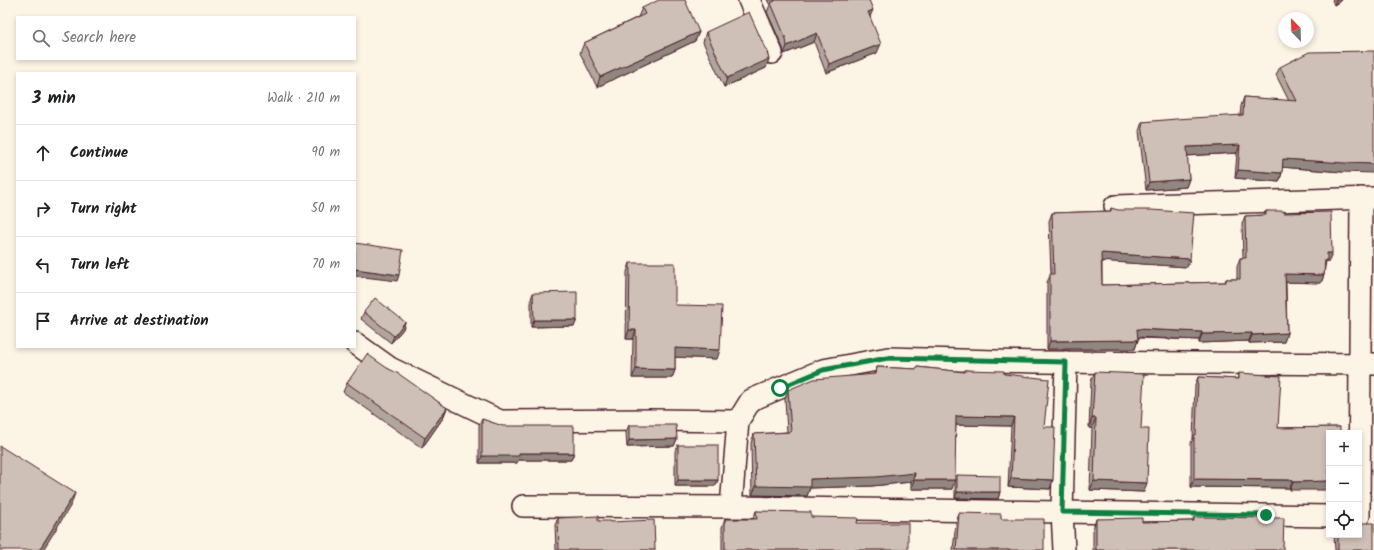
<!DOCTYPE html>
<html lang="en">
<head>
<meta charset="utf-8">
<style>
  body { margin:0; font-family:Kalam,sans-serif; background:#f2f2f2; color:#202124 }
  .controls { position:absolute; right:12px; bottom:12px; display:grid; overflow:hidden; border-radius:0px; box-shadow:0 2px 6px #0003 }
  .controls button { width:36px; height:36px; display:grid; place-items:center; padding:0; border:0; border-bottom:1px solid #e0e0e0; background:#fff; color:#202124; font:20px sans-serif }
  .compass { position:absolute; left:1278px; top:12px; width:36px; height:36px; border-radius:50%; background:#fff; box-shadow:0 2px 6px #0003; rotate:337deg }
  .stop { position:absolute; width:12px; height:12px; margin:-9px; border:3px solid #0b8043; border-radius:50%; background:#fff }
  .stop.end { background:#0b8043; border-color:#fff; box-shadow:0 1px 4px #0008 }
  .list { margin:0; padding:0; list-style:none }
  h2 { display:flex; justify-content:space-between; align-items:center; height:52px; margin:0; padding:0 16px; font-size:17px }
  h2 small { font-size:13px; font-weight:400; color:#757577 }
  .list li { display:grid; grid-template-columns:26px 1fr auto; gap:12px; align-items:center; box-sizing:border-box; height:56px; padding:0 16px; border-top:1px solid #e0e0e0 }
  .list b { display:block; font-size:15px; white-space:nowrap }
  .list em { font-size:13px; font-style:normal; color:#757577 }
  .icon { flex:none; width:22px; height:22px; fill:none; stroke:currentColor; stroke-width:2; stroke-linecap:round; stroke-linejoin:round }
  .map { position:relative; flex:none; width:1374px; height:550px; overflow:hidden }
  .search { position:absolute; background:#fff; box-shadow:0 2px 6px #0003; left:16px; top:16px; width:340px; height:44px; display:flex; align-items:center; gap:10px; box-sizing:border-box; padding:0 14px; border-radius:0px; color:#757577; font-size:15px }
  .panel { position:absolute; background:#fff; box-shadow:0 2px 6px #0003; left:16px; top:72px; width:340px; height:276px; border-radius:0px }
  .map>svg:first-child { display:block }
  .lines { fill:none; stroke-linecap:round; stroke-linejoin:round }
  .street-casing { stroke:#4a1f2b; stroke-width:24 }
  .street { stroke:#fcf5e5; stroke-width:21 }
  .wall { fill:#b2a59d; stroke:#4a1f2b }
  .shaded-wall { fill:#918680; stroke:#4a1f2b }
  .building { fill:#cfc0b7; stroke:#4a1f2b }
  .route { stroke:#0b8043; stroke-width:5 }
</style>
</head>
<body>
<div class="map">
<svg width="1374" height="550" viewBox="0 0 1374 550">
  <rect width="100%" height="100%" fill="#fcf5e5"/>
  <filter id="ink" filterUnits="userSpaceOnUse"><feTurbulence type="fractalNoise" baseFrequency=".025" numOctaves="2"/><feDisplacementMap in="SourceGraphic" scale="8" xChannelSelector="R" yChannelSelector="G"/><feConvolveMatrix kernelMatrix="1 2 1 2 8 2 1 2 1" color-interpolation-filters="sRGB"/></filter>
  <g filter="url(#ink)">
    <g class="lines">
      <defs>
        <g id="street">
          <path d="M 749,0 L 772,53"/>
          <path d="M 1115,206 L 1374,198"/>
          <path d="M 355,343 L 390,368 L 500,421 L 654,420 L 738,421"/>
          <path d="M 523,506 L 731,507 L 1329,516"/>
          <path d="M 731,507 L 738,421 L 751,400 L 823,370 L 888,358 L 1036,362 L 1374,364"/>
          <path d="M 1359,516 L 1361,198"/>
          <path d="M 1064,550 L 1062,512 L 1066,362"/>
        </g>
      </defs>
      <use href="#street" class="street-casing"/>
      <use href="#street" class="street"/>
    </g>
    <g class="wall">
      <path d="M 767,0 L 869,0 L 870,17 L 877,53 L 826,73 L 814,42 L 784,54 L 783,48 L 767,12 L 770,5 Z"/>
      <path d="M 1332,0 L 1342,0 L 1334,5 Z"/>
      <path d="M 642,8 L 699,32 L 695,41 L 597,87 L 580,53 L 584,43 L 638,17 Z"/>
      <path d="M 706,32 L 765,48 L 768,53 L 766,68 L 724,87 L 703,42 Z"/>
      <path d="M 1280,67 L 1342,172 L 1282,167 L 1282,173 L 1279,182 L 1235,178 L 1237,153 L 1187,156 L 1189,179 L 1186,187 L 1146,190 L 1139,131 L 1142,122 L 1240,116 L 1241,106 L 1244,97 L 1289,101 L 1276,75 Z"/>
      <path d="M 1111,208 L 1190,259 L 1187,267 L 1102,261 L 1102,285 L 1225,282 L 1226,279 L 1237,279 L 1237,266 L 1240,258 L 1243,258 L 1242,224 L 1245,216 L 1264,215 L 1266,211 L 1284,213 L 1332,253 L 1329,261 L 1326,261 L 1325,267 L 1324,275 L 1321,283 L 1286,282 L 1287,333 L 1284,342 L 1249,343 L 1249,341 L 1199,343 L 1199,340 L 1138,338 L 1138,340 L 1135,349 L 1047,349 L 1047,282 L 1051,274 L 1049,221 L 1052,213 L 1110,211 Z"/>
      <path d="M 630,263 L 675,305 L 717,359 L 675,357 L 675,370 L 672,378 L 632,378 L 633,339 L 626,339 L 627,272 Z"/>
      <path d="M 533,293 L 577,320 L 574,326 L 531,327 L 531,299 Z"/>
      <path d="M 364,312 L 405,322 L 403,329 L 391,343 L 361,319 Z"/>
      <path d="M 877,367 L 916,369 L 917,367 L 964,372 L 965,370 L 1004,374 L 1044,427 L 1050,489 L 1008,487 L 1011,426 L 956,425 L 952,489 L 911,489 L 911,482 L 872,486 L 810,488 L 807,496 L 752,495 L 751,443 L 754,434 L 787,432 L 785,399 L 788,390 L 874,374 Z"/>
      <path d="M 387,368 L 447,408 L 443,418 L 422,448 L 343,392 L 347,383 Z"/>
      <path d="M 1095,372 L 1141,429 L 1144,492 L 1090,490 L 1092,428 L 1089,428 L 1091,381 Z"/>
      <path d="M 1239,373 L 1278,428 L 1340,427 L 1290,490 L 1290,488 L 1191,487 L 1191,443 L 1193,439 L 1195,385 L 1198,377 L 1237,379 Z"/>
      <path d="M 482,419 L 574,453 L 571,460 L 518,460 L 517,463 L 479,463 L 479,425 Z"/>
      <path d="M 629,425 L 677,439 L 674,446 L 627,447 L 626,432 Z"/>
      <path d="M 678,445 L 718,480 L 715,486 L 675,486 L 675,451 Z"/>
      <path d="M 957,475 L 1000,492 L 998,499 L 955,498 L 955,482 Z"/>
      <path d="M 756,511 L 857,523 L 908,550 L 722,550 L 722,527 L 725,519 L 753,519 Z"/>
      <path d="M 959,513 L 1044,550 L 953,550 L 956,522 Z"/>
      <path d="M 1194,517 L 1283,550 L 1093,550 L 1093,529 L 1096,519 L 1142,522 L 1192,521 Z"/>
      <path d="M 558,518 L 610,522 L 655,550 L 556,550 L 555,525 Z"/>
      <path d="M 1334,535 L 1359,535 L 1374,550 L 1335,550 Z"/>
    </g>
    <g class="shaded-wall">
      <path d="M 1336,0 L 1342,0 L 1334,5 Z"/>
      <path d="M 873,10 L 869,19 L 868,12 Z"/>
      <path d="M 699,32 L 695,41 L 597,87 L 600,77 Z"/>
      <path d="M 817,33 L 814,42 L 784,54 L 787,46 Z"/>
      <path d="M 881,44 L 877,53 L 826,73 L 829,64 Z"/>
      <path d="M 768,53 L 766,60 L 769,59 L 766,68 L 724,87 L 727,78 Z"/>
      <path d="M 1240,145 L 1237,153 L 1184,156 L 1187,147 Z"/>
      <path d="M 1283,159 L 1374,164 L 1374,173 L 1342,172 L 1280,167 Z"/>
      <path d="M 1238,170 L 1282,173 L 1279,182 L 1235,178 Z"/>
      <path d="M 1189,179 L 1186,187 L 1146,190 L 1149,182 Z"/>
      <path d="M 1101,253 L 1190,259 L 1187,267 L 1098,261 Z"/>
      <path d="M 1327,253 L 1332,253 L 1329,261 L 1326,261 L 1324,268 L 1322,268 Z"/>
      <path d="M 355,269 L 399,275 L 397,281 L 355,276 Z"/>
      <path d="M 1285,274 L 1324,275 L 1321,283 L 1282,282 Z"/>
      <path d="M 534,320 L 577,320 L 574,326 L 531,327 Z"/>
      <path d="M 405,322 L 403,329 L 391,343 L 394,336 Z"/>
      <path d="M 1137,329 L 1202,332 L 1199,340 L 1134,337 Z"/>
      <path d="M 629,330 L 636,330 L 633,339 L 626,339 Z"/>
      <path d="M 1252,333 L 1249,341 L 1199,343 L 1202,334 Z"/>
      <path d="M 1287,333 L 1284,342 L 1249,343 L 1252,335 Z"/>
      <path d="M 1138,340 L 1135,349 L 1047,349 L 1050,341 Z"/>
      <path d="M 675,348 L 720,350 L 717,359 L 672,357 Z"/>
      <path d="M 636,369 L 675,370 L 672,378 L 632,378 Z"/>
      <path d="M 447,408 L 443,418 L 422,448 L 425,438 Z"/>
      <path d="M 956,416 L 1014,417 L 1011,426 L 953,425 Z"/>
      <path d="M 1092,418 L 1096,418 L 1092,428 L 1089,428 Z"/>
      <path d="M 677,439 L 674,446 L 627,447 L 629,440 Z"/>
      <path d="M 519,453 L 574,453 L 571,460 L 518,460 L 517,463 L 479,463 L 482,456 Z"/>
      <path d="M 915,473 L 911,482 L 872,486 L 810,488 L 807,496 L 752,495 L 756,486 L 810,479 Z"/>
      <path d="M 1011,478 L 1053,480 L 1050,489 L 1008,487 Z"/>
      <path d="M 1194,479 L 1293,480 L 1290,488 L 1191,487 Z"/>
      <path d="M 678,480 L 718,480 L 715,486 L 675,486 Z"/>
      <path d="M 914,480 L 955,480 L 952,489 L 911,489 Z"/>
      <path d="M 1094,481 L 1147,483 L 1144,492 L 1090,490 Z"/>
      <path d="M 1329,481 L 1329,490 L 1290,490 L 1293,482 Z"/>
      <path d="M 957,492 L 1000,492 L 998,499 L 955,498 Z"/>
      <path d="M 75,493 L 71,505 L 43,550 L 39,550 Z"/>
    </g>
    <g class="building">
      <path d="M 659,0 L 685,0 L 699,32 L 600,77 L 584,43 L 645,14 L 642,8 Z"/>
      <path d="M 775,0 L 869,0 L 873,10 L 868,12 L 881,44 L 829,64 L 817,33 L 787,46 L 786,39 L 771,3 L 775,1 Z"/>
      <path d="M 749,12 L 765,48 L 768,53 L 767,53 L 769,59 L 727,78 L 706,32 Z"/>
      <path d="M 1374,51 L 1374,164 L 1345,163 L 1283,159 L 1282,173 L 1238,170 L 1240,145 L 1187,147 L 1189,179 L 1149,182 L 1142,122 L 1176,119 L 1243,115 L 1244,97 L 1297,101 L 1280,67 L 1309,52 Z"/>
      <path d="M 1111,208 L 1118,210 L 1151,210 L 1194,213 L 1190,259 L 1101,253 L 1102,285 L 1226,282 L 1226,279 L 1240,279 L 1240,258 L 1246,258 L 1245,216 L 1266,215 L 1266,211 L 1284,211 L 1284,213 L 1331,212 L 1332,253 L 1327,253 L 1327,260 L 1325,260 L 1324,275 L 1285,274 L 1287,333 L 1252,335 L 1252,333 L 1202,334 L 1202,332 L 1137,329 L 1138,340 L 1050,341 L 1050,274 L 1054,274 L 1052,213 L 1111,211 Z"/>
      <path d="M 355,243 L 403,250 L 399,275 L 355,269 Z"/>
      <path d="M 630,263 L 675,263 L 675,305 L 722,306 L 720,350 L 675,348 L 675,370 L 636,369 L 636,330 L 629,330 Z"/>
      <path d="M 577,292 L 577,320 L 534,320 L 533,293 Z"/>
      <path d="M 375,298 L 405,322 L 394,336 L 364,312 Z"/>
      <path d="M 367,354 L 387,368 L 399,374 L 447,408 L 425,438 L 347,383 Z"/>
      <path d="M 877,367 L 917,369 L 917,367 L 965,372 L 965,370 L 1004,371 L 1004,374 L 1049,379 L 1044,427 L 1055,427 L 1053,480 L 1011,478 L 1014,417 L 956,416 L 955,480 L 914,480 L 915,473 L 876,477 L 810,479 L 810,487 L 756,486 L 754,434 L 791,432 L 788,390 L 814,379 L 876,374 Z"/>
      <path d="M 1095,372 L 1144,374 L 1141,429 L 1149,429 L 1147,483 L 1094,481 L 1096,418 L 1092,418 Z"/>
      <path d="M 1239,373 L 1281,376 L 1278,428 L 1340,427 L 1340,433 L 1329,433 L 1329,481 L 1293,482 L 1293,480 L 1194,479 L 1194,435 L 1196,435 L 1198,377 L 1239,379 Z"/>
      <path d="M 482,419 L 503,426 L 574,426 L 574,453 L 519,453 L 519,456 L 482,456 Z"/>
      <path d="M 629,425 L 676,425 L 677,439 L 629,440 Z"/>
      <rect x="678" y="445" width="40" height="35"/>
      <path d="M 0,446 L 75,493 L 39,550 L 0,550 Z"/>
      <path d="M 957,475 L 1000,476 L 1000,492 L 957,492 Z"/>
      <path d="M 756,511 L 811,512 L 811,517 L 858,518 L 857,523 L 908,523 L 908,550 L 725,550 L 725,519 L 757,519 Z"/>
      <path d="M 959,513 L 1001,514 L 1001,519 L 1044,519 L 1044,550 L 956,550 Z"/>
      <path d="M 598,516 L 598,521 L 610,521 L 610,522 L 654,520 L 655,550 L 559,550 L 558,518 Z"/>
      <path d="M 1194,517 L 1284,518 L 1283,550 L 1096,550 L 1096,519 L 1142,518 L 1142,522 L 1194,521 Z"/>
      <path d="M 1359,523 L 1374,523 L 1374,550 L 1338,550 L 1338,535 L 1359,535 Z"/>
    </g>
  </g>
  <g class="lines" filter="url(#ink)">
    <path class="route" d="M 780,388 L 823,370 L 888,358 L 1066,362 L 1062,512 L 1266,515"/>
  </g>
</svg>
<div class="controls">
<button>+</button>
<button>−</button>
<button><svg class="icon" aria-label="locate" viewBox="0 0 24 24"><circle cx="12" cy="12" r="6"/><path d="M12 2v4M12 18v4M2 12h4M18 12h4"/></svg></button>
</div>
<svg class="compass" viewBox="-18 -18 36 36"><path d="M0-13l5 13h-10z" fill="#e53935"/><path d="M0 13l5-13h-10z" fill="#757577"/></svg>
<div class="stop" style="left:780px;top:388px"></div>
<div class="stop end" style="left:1266px;top:515px"></div>
<div class="search"><svg class="icon" aria-label="search" viewBox="0 0 24 24"><circle cx="10" cy="10" r="6"/><path d="M15 15l6 6"/></svg>Search here</div>
<section class="panel">
<h2>3 min<small>Walk · 210 m</small></h2>
<ul class="list">
<li><svg class="icon" aria-label="ahead" viewBox="0 0 24 24"><path d="M12 20V5M6 11l6-6 6 6"/></svg><div><b>Continue</b></div><em>90 m</em></li>
<li><svg class="icon" aria-label="right" viewBox="0 0 24 24"><path d="M7 20v-9h11M14 6l5 5-5 5"/></svg><div><b>Turn right</b></div><em>50 m</em></li>
<li><svg class="icon" aria-label="left" viewBox="0 0 24 24"><path d="M17 20v-9H6M10 6l-5 5 5 5"/></svg><div><b>Turn left</b></div><em>70 m</em></li>
<li><svg class="icon" aria-label="arrive" viewBox="0 0 24 24"><path d="M6 21V4h12l-3 4 3 4H6"/></svg><div><b>Arrive at destination</b></div></li>
</ul>
</section>
</div>
</body>
</html>
